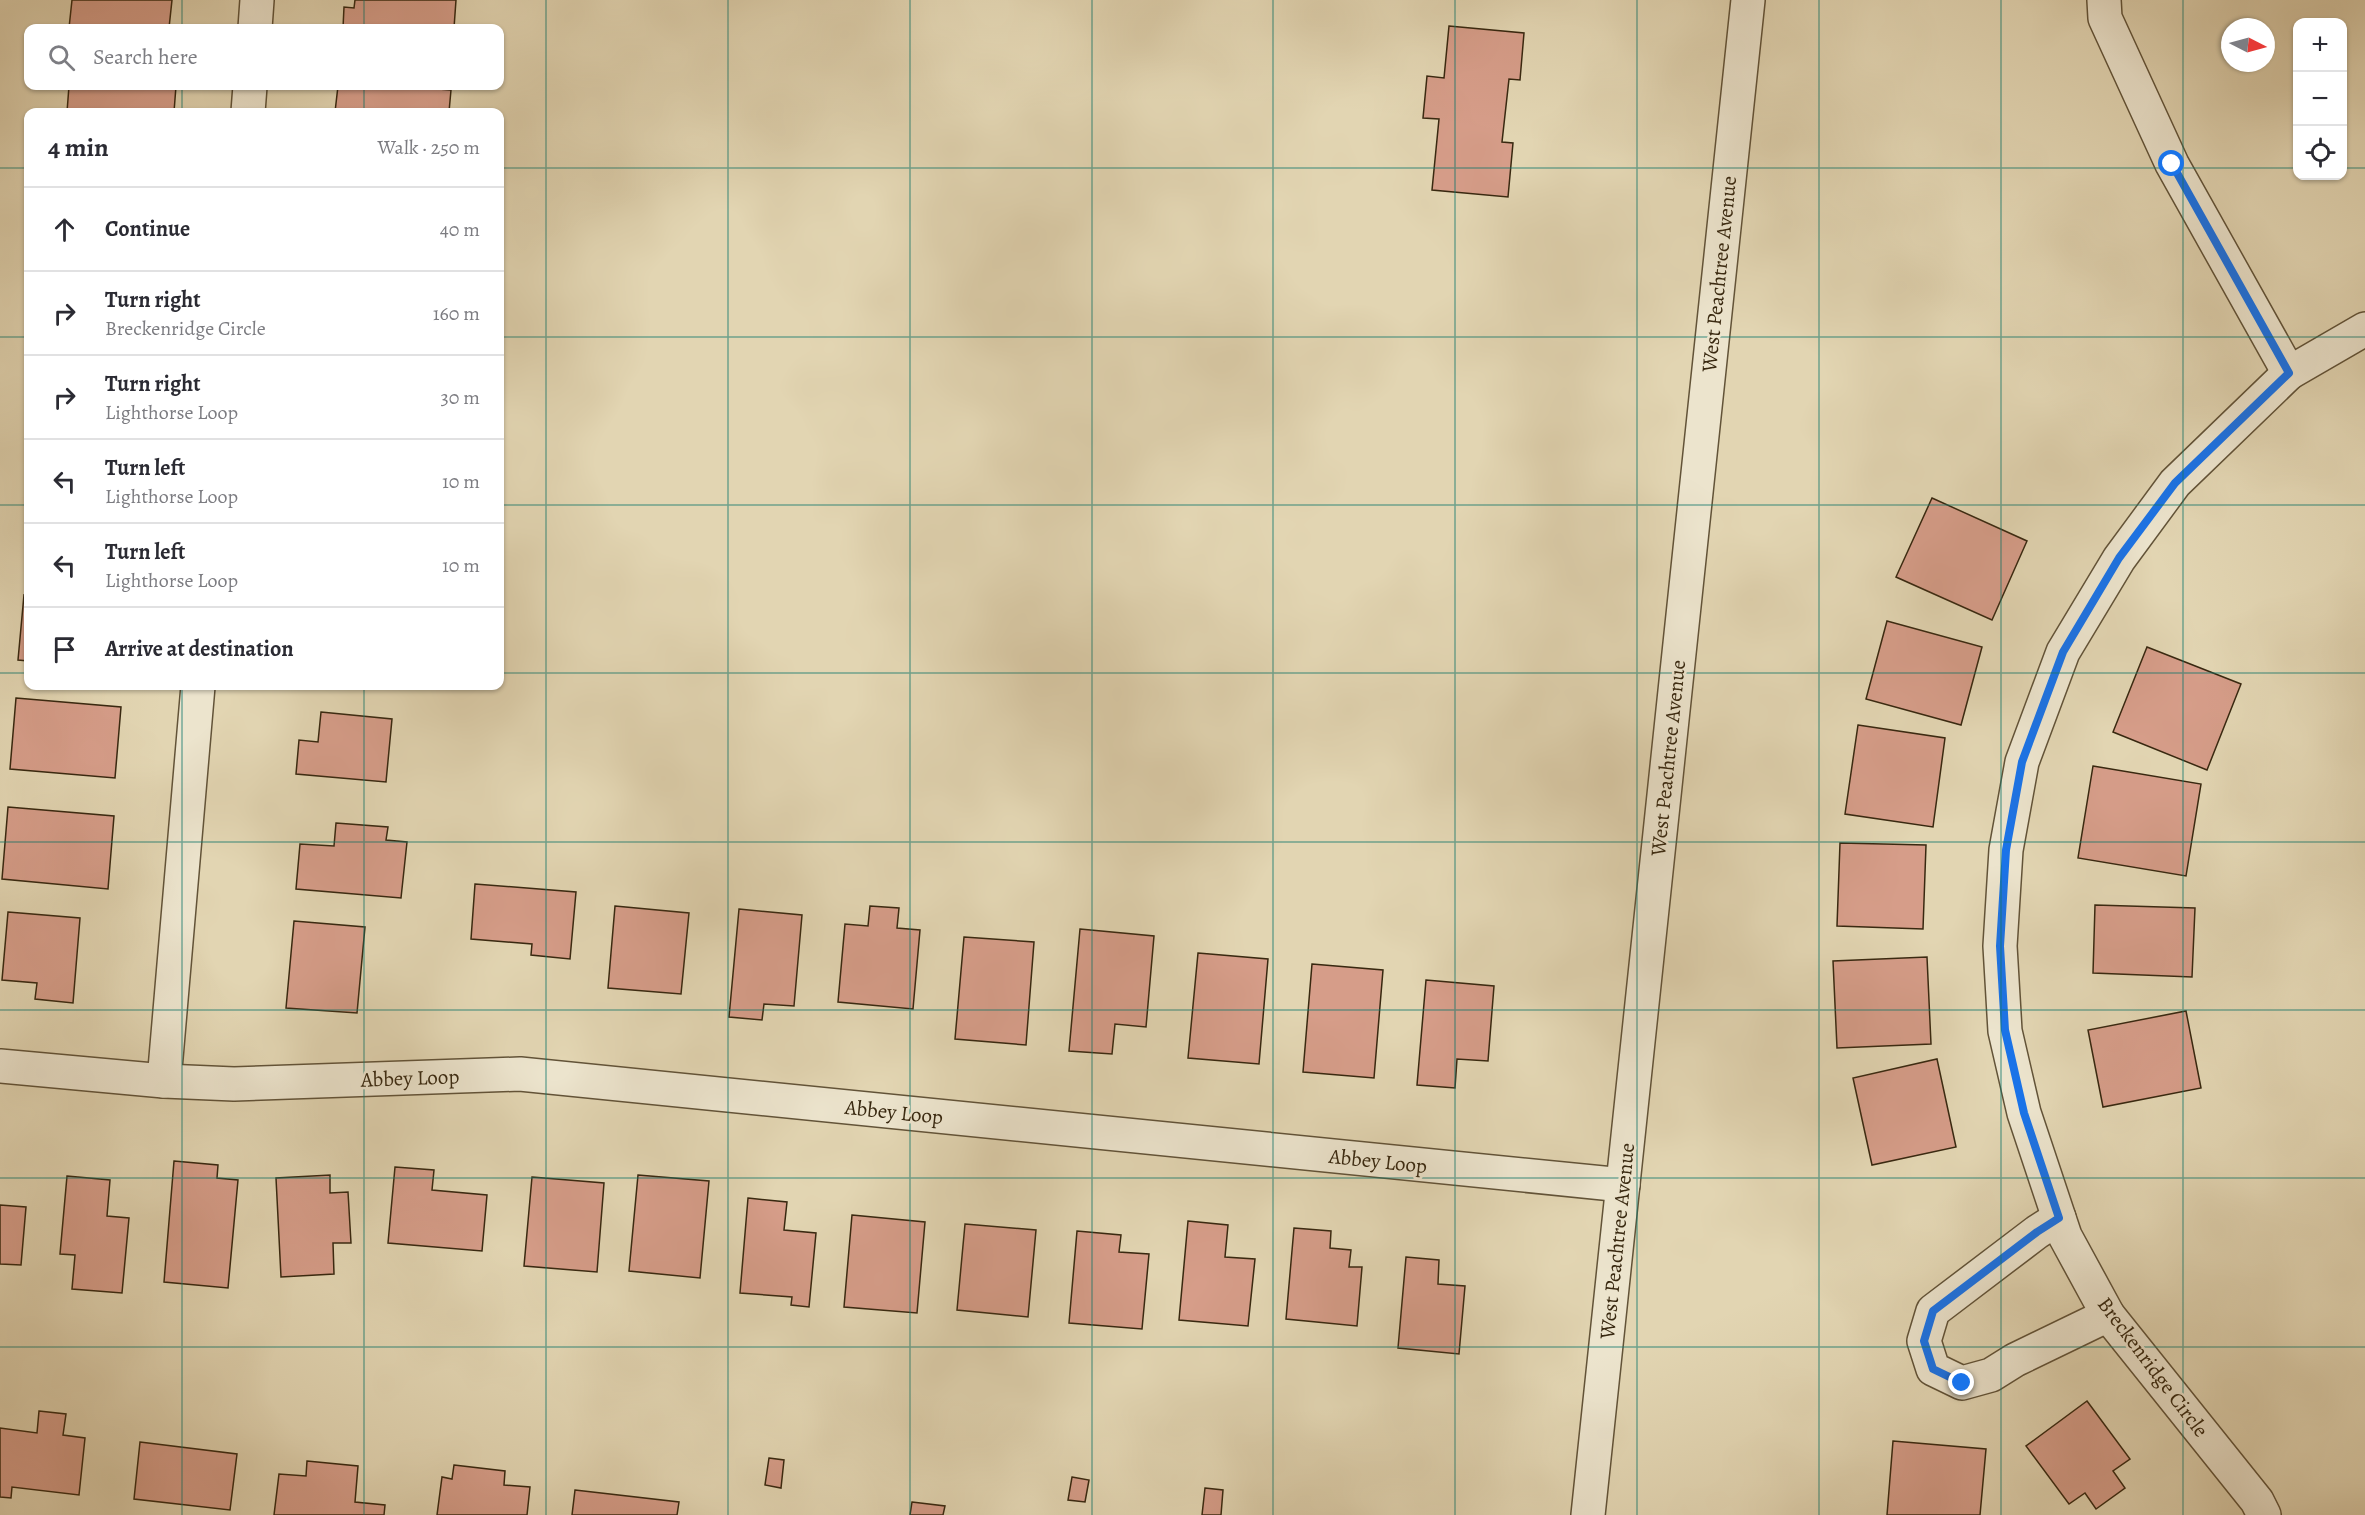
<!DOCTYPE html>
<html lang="en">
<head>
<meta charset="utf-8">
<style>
  body { margin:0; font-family:Alegreya,serif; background:#f7f7f7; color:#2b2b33 }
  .controls { position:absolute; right:18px; top:18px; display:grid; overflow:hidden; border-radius:12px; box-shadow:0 2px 4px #0004 }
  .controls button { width:54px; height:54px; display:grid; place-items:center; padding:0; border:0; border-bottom:2px solid #e1e1e2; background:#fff; color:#2b2b33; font:30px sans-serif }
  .compass { position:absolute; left:2221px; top:18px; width:54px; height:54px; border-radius:50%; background:#fff; box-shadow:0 2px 4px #0004; rotate:96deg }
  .stop { position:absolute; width:18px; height:18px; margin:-14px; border:4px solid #1a73e8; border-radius:50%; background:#fff }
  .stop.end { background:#1a73e8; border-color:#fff; box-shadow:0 2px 6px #0008 }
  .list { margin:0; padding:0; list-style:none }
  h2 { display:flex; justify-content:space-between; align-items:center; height:78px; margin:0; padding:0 24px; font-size:26px }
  h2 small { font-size:20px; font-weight:400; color:#7c7c81 }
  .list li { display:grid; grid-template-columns:39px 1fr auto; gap:18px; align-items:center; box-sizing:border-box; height:84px; padding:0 24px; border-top:2px solid #e1e1e2 }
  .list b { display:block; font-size:22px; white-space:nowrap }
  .list p { margin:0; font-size:20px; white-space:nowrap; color:#7c7c81 }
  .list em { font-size:20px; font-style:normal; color:#7c7c81 }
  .icon { flex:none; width:33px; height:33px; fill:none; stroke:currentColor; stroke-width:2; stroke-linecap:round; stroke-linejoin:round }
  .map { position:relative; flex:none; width:2365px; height:1515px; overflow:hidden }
  .search { position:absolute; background:#fff; box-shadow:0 2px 4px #0004; left:24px; top:24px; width:480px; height:66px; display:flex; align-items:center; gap:15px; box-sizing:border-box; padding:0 21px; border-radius:12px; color:#7c7c81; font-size:22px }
  .panel { position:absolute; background:#fff; box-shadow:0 2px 4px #0004; left:24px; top:108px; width:480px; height:582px; border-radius:12px }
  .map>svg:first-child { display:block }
  .building { fill:#d69d89; stroke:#382810; stroke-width:1.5 }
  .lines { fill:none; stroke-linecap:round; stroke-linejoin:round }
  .minor-casing { stroke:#625338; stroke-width:36 }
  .minor { stroke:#ece4cd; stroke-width:33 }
  .route { stroke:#1a73e8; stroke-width:8 }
  .grid { fill:none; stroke:#0f766e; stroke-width:1.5; stroke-opacity:0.55 }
  .labels { text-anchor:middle; stroke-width:5; stroke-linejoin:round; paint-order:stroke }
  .street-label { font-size:21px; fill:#382810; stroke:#ece4cd }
</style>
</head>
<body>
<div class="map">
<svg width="2365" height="1515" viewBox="0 0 2365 1515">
  <rect width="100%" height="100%" fill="#e2d5b2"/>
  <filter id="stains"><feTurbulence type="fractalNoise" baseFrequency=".00333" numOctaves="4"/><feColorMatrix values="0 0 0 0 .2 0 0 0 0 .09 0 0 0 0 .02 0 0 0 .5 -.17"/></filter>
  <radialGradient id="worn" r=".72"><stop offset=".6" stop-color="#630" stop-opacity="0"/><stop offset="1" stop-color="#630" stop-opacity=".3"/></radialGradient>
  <g class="building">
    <path d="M 72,0 L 172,0 L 169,28 L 69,28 Z"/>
    <path d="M 355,0 L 456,0 L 454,28 L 343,28 L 344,7 L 354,8 Z"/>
    <path d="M 1449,26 L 1524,33 L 1520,80 L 1509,79 L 1502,142 L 1513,143 L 1508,197 L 1432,190 L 1439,119 L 1423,118 L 1427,76 L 1444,78 Z"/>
    <path d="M 69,86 L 176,86 L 174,112 L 67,112 Z"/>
    <path d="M 338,86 L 398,86 L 451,90 L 449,112 L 335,112 Z"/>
    <path d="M 1932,498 L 2027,541 L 1992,620 L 1896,577 Z"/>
    <path d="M 24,595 L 28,596 L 28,661 L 18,660 Z"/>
    <path d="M 1887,621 L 1982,647 L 1961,725 L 1866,699 Z"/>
    <path d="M 2147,647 L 2241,684 L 2207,770 L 2113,732 Z"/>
    <path d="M 16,698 L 121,707 L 115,778 L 10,769 Z"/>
    <path d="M 321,712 L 392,719 L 386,782 L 296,774 L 299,740 L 318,742 Z"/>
    <path d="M 1858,725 L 1945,738 L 1933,827 L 1845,814 Z"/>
    <path d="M 2093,766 L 2201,784 L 2186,876 L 2078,858 Z"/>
    <path d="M 8,807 L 114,816 L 108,889 L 2,879 Z"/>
    <path d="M 336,823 L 388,827 L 386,840 L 407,842 L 401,898 L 296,889 L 300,844 L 334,846 Z"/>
    <path d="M 1840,843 L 1926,845 L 1923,929 L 1837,926 Z"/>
    <path d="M 475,884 L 576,892 L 570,959 L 531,955 L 532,944 L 471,939 Z"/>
    <path d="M 2095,905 L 2195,908 L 2192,977 L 2093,973 Z"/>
    <path d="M 615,906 L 689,913 L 681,994 L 608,988 Z"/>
    <path d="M 870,906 L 899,908 L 897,928 L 920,930 L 913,1009 L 838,1002 L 845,924 L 868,926 Z"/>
    <path d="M 739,909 L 802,915 L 794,1006 L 764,1004 L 762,1020 L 729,1017 Z"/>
    <path d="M 8,912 L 80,918 L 73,1003 L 35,999 L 37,983 L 2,980 Z"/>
    <path d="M 294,921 L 365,927 L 357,1013 L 286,1008 Z"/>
    <path d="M 1080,929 L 1154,936 L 1146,1027 L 1115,1024 L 1112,1054 L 1069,1051 Z"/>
    <path d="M 964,937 L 1034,942 L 1026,1045 L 955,1039 Z"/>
    <path d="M 1198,953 L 1268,959 L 1259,1064 L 1188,1058 Z"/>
    <path d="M 1927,957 L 1931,1044 L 1837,1048 L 1833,961 Z"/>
    <path d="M 1312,964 L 1383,970 L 1374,1078 L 1303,1072 Z"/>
    <path d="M 1426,980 L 1494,986 L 1488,1061 L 1457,1059 L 1455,1088 L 1417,1085 Z"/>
    <path d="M 2186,1011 L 2201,1088 L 2103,1107 L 2088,1030 Z"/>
    <path d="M 1937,1059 L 1956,1147 L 1872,1165 L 1853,1078 Z"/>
    <path d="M 174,1161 L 218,1165 L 217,1178 L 238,1180 L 228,1288 L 164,1282 Z"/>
    <path d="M 395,1167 L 434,1170 L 432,1190 L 487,1195 L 482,1251 L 388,1243 Z"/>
    <path d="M 330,1175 L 330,1193 L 348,1192 L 351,1243 L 333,1243 L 334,1274 L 281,1277 L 276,1178 Z"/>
    <path d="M 638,1175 L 709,1181 L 700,1278 L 629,1271 Z"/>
    <path d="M 67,1176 L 110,1180 L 107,1216 L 129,1218 L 122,1293 L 72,1289 L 75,1255 L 60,1254 Z"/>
    <path d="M 532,1177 L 604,1183 L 597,1272 L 524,1266 Z"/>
    <path d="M 748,1198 L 787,1202 L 784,1230 L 816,1233 L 809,1307 L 791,1305 L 792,1297 L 740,1293 Z"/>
    <path d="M 0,1205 L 26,1207 L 21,1265 L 0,1264 Z"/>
    <path d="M 852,1215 L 925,1222 L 917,1313 L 844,1307 Z"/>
    <path d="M 1188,1221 L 1228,1225 L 1225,1257 L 1255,1259 L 1248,1326 L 1179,1320 Z"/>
    <path d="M 965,1224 L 1036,1230 L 1028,1317 L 957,1310 Z"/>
    <path d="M 1294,1228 L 1331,1231 L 1330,1248 L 1351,1250 L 1349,1267 L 1362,1267 L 1357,1326 L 1286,1319 Z"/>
    <path d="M 1077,1231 L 1121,1235 L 1119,1252 L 1149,1254 L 1142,1329 L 1069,1323 Z"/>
    <path d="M 1406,1257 L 1439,1260 L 1438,1284 L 1465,1286 L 1459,1354 L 1398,1348 Z"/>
    <path d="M 2087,1401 L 2130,1459 L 2113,1471 L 2125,1488 L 2096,1509 L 2085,1493 L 2069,1504 L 2026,1446 Z"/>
    <path d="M 39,1411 L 66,1414 L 63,1435 L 85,1438 L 79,1495 L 12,1487 L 11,1498 L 0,1497 L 0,1428 L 37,1433 Z"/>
    <path d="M 1893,1441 L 1986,1449 L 1980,1515 L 1887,1515 Z"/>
    <path d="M 140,1442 L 237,1454 L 230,1510 L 134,1499 Z"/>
    <path d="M 769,1458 L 784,1460 L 781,1488 L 765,1485 Z"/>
    <path d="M 307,1461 L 358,1466 L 355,1502 L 385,1505 L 384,1515 L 274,1515 L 279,1474 L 306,1476 Z"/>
    <path d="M 454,1465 L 505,1471 L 504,1485 L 530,1487 L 527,1515 L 437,1515 L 442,1477 L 452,1479 Z"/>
    <path d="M 1072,1477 L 1089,1480 L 1085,1502 L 1068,1500 Z"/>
    <path d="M 1205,1488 L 1223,1490 L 1221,1515 L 1202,1515 Z"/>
    <path d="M 575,1490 L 679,1502 L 677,1515 L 572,1515 Z"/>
    <path d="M 912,1502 L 945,1506 L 943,1515 L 910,1515 Z"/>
  </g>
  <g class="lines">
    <defs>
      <g id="minor">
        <path d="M 2104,0 L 2105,18 L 2172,164 L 2289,373 L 2365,329"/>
        <path d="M 255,28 L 257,0"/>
        <path d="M 248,112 L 250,86"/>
        <path d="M 0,1066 L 164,1081 L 234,1084 L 520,1074 L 1623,1185"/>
        <path d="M 164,1081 L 198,686"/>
        <path d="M 2059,1218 L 2037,1232 L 1933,1311 L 1924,1341 L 1933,1369 L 1962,1383 L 1991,1375 L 2015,1360 L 2108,1315"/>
        <path d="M 1588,1515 L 1748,0"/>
        <path d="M 2264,1515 L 2257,1501 L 2108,1315 L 2065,1236 L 2024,1113 L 2005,1031 L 2000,946 L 2006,850 L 2022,762 L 2063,652 L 2119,559 L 2175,483 L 2289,373"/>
      </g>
    </defs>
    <use href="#minor" class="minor-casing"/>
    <use href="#minor" class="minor"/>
  </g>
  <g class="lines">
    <path class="route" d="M 1962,1383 L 1933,1369 L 1924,1341 L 1933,1311 L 2037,1232 L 2059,1218 L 2024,1113 L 2005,1030 L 2000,946 L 2006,850 L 2022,762 L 2063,652 L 2119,558 L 2175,483 L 2289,373 L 2172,164"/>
  </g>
  <path class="grid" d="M 182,0 L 182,28M 364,0 L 364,28M 546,0 L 546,1515M 728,0 L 728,1515M 910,0 L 910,1515M 1092,0 L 1092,1515M 1273,0 L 1273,1515M 1455,0 L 1455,1515M 1637,0 L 1637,1515M 1819,0 L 1819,1515M 2001,0 L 2001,1515M 2183,0 L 2183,1515M 182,86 L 182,112M 364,86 L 364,112M 0,168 L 28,168M 500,168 L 2298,168M 2342,168 L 2365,168M 0,337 L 28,337M 500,337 L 2365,337M 0,505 L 28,505M 500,505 L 2365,505M 0,673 L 28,673M 500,673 L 2365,673M 182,686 L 182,1515M 364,686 L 364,1515M 0,842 L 2365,842M 0,1010 L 2365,1010M 0,1178 L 2365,1178M 0,1347 L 2365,1347"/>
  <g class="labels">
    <g class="street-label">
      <text transform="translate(1719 274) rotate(-84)" y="7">West Peachtree Avenue</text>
      <text transform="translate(1668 758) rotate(-84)" y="7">West Peachtree Avenue</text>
      <text transform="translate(410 1078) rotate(-2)" y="7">Abbey Loop</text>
      <text transform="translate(894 1112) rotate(6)" y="7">Abbey Loop</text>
      <text transform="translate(1378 1161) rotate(6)" y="7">Abbey Loop</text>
      <text transform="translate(1617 1241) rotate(-84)" y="7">West Peachtree Avenue</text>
      <text transform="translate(2153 1367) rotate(53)" y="7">Breckenridge Circle</text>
    </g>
  </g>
  <rect width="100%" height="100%" filter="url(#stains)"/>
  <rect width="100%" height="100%" fill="url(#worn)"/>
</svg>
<div class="controls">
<button>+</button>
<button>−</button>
<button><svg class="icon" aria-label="locate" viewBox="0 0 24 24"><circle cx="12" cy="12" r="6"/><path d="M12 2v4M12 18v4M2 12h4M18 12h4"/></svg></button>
</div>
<svg class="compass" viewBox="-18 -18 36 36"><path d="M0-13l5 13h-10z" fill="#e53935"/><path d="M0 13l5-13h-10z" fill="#7c7c81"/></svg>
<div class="stop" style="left:2172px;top:164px"></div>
<div class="stop end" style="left:1962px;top:1383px"></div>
<div class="search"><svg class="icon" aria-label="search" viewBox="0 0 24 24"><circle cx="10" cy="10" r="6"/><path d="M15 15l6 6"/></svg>Search here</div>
<section class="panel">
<h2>4 min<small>Walk · 250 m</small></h2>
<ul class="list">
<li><svg class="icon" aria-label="ahead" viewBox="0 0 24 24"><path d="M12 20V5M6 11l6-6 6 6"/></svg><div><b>Continue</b></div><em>40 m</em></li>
<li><svg class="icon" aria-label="right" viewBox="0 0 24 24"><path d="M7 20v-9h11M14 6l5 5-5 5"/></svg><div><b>Turn right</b><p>Breckenridge Circle</p></div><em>160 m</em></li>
<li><svg class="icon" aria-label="right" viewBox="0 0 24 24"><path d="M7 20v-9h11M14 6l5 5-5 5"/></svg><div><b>Turn right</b><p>Lighthorse Loop</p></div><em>30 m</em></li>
<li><svg class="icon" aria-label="left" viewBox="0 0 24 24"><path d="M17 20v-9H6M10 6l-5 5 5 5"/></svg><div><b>Turn left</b><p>Lighthorse Loop</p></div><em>10 m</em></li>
<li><svg class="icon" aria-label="left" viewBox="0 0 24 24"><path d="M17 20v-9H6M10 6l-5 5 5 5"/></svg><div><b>Turn left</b><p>Lighthorse Loop</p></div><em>10 m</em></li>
<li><svg class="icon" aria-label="arrive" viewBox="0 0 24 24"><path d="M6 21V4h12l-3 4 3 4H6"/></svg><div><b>Arrive at destination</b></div></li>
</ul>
</section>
</div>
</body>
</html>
